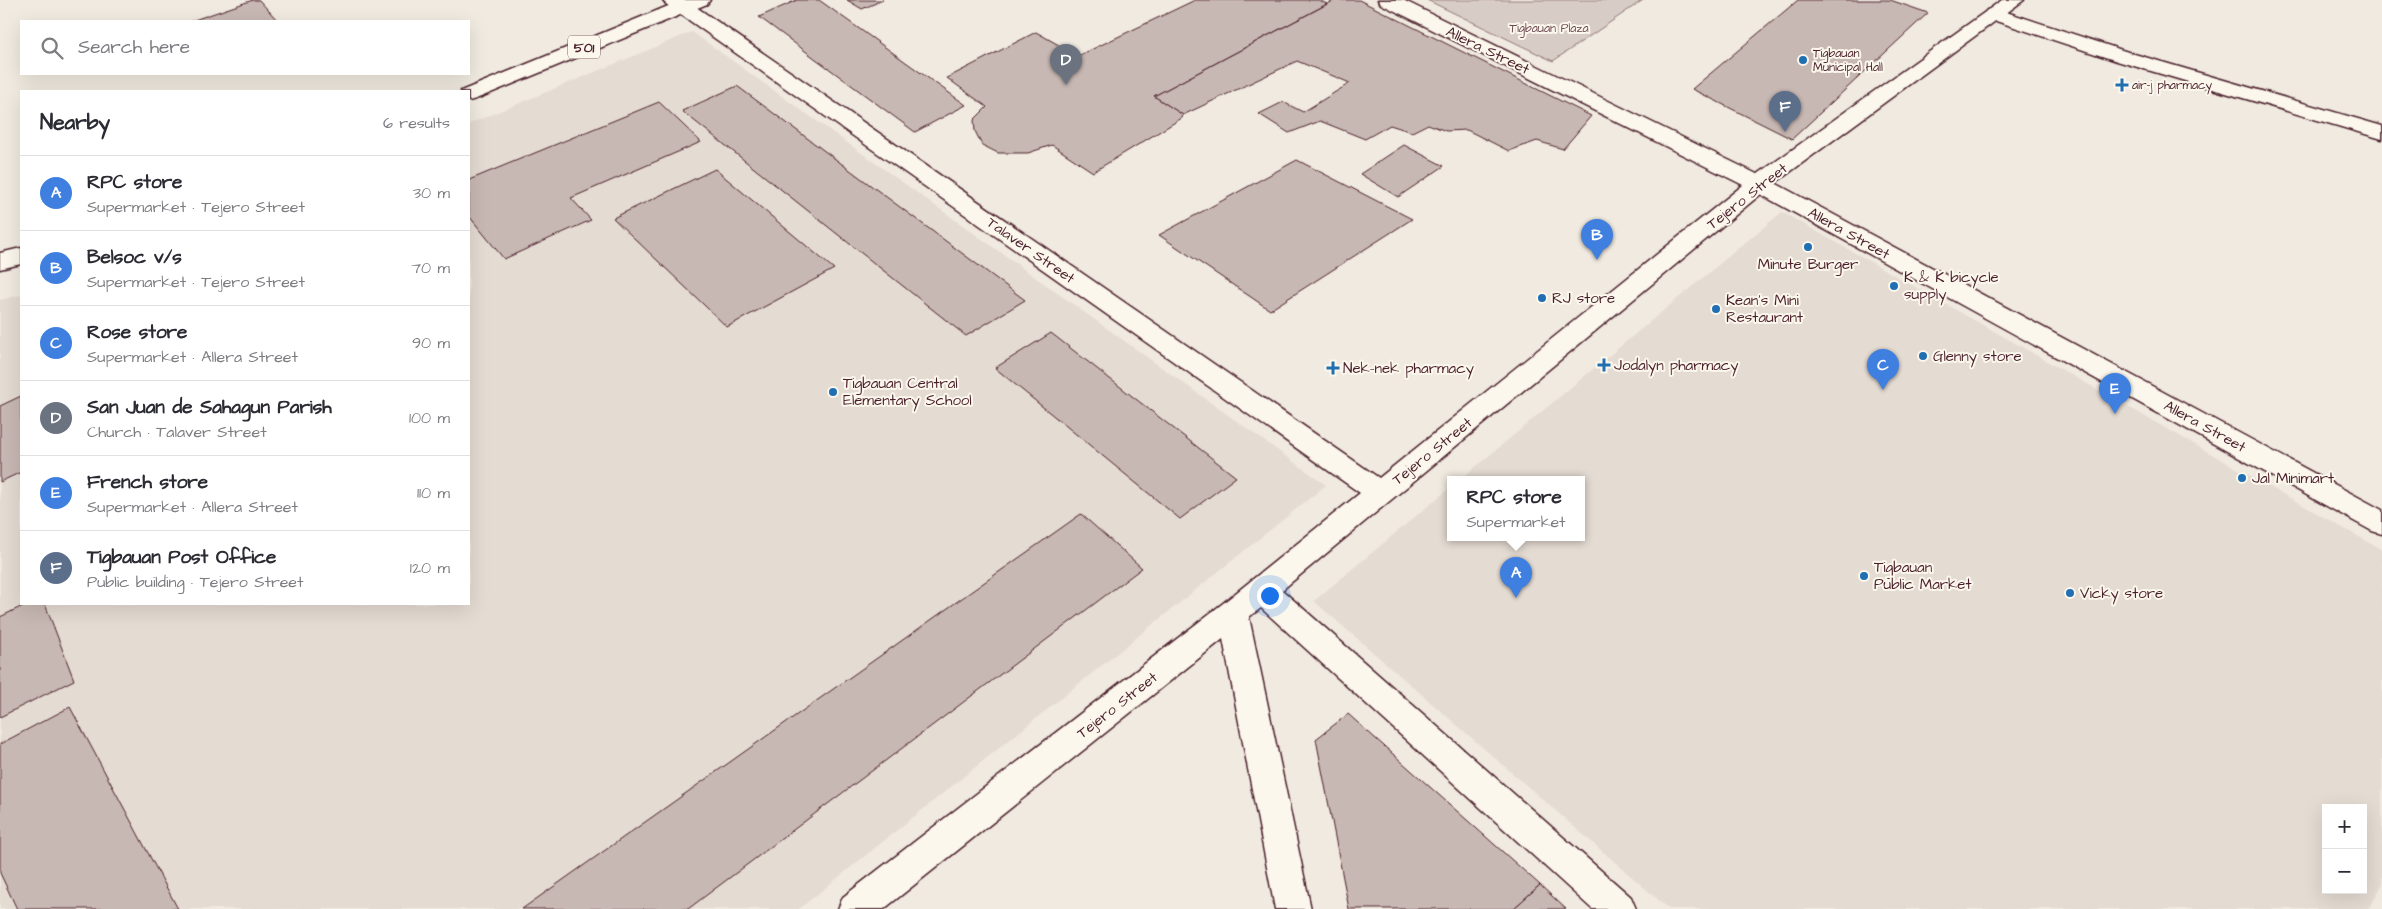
<!DOCTYPE html>
<html lang="en">
<head>
<meta charset="utf-8">
<style>
  body { margin:0; font-family:"Architects Daughter",sans-serif; background:#f2f2f3; color:#2b2b33 }
  .controls { position:absolute; right:15px; bottom:15px; display:grid; overflow:hidden; border-radius:0px; box-shadow:0 5px 20px #0002 }
  .controls button { width:45px; height:45px; display:grid; place-items:center; padding:0; border:0; border-bottom:1px solid #e1e1e2; background:#fff; color:#2b2b33; font:25px sans-serif }
  .you { position:absolute; left:1269px; top:595px; width:18px; height:18px; margin:-12px; border:4px solid #fff; border-radius:50%; background:#1a73e8; box-shadow:0 0 0 8px #1a73e833 }
  .badge { display:grid; place-items:center; width:32px; height:32px; border-radius:50%; background:#1f6fb2; color:#fff; font-size:16px; font-weight:700 }
  .pin { position:absolute; translate:-50% -41px; filter:drop-shadow(0 1px 2px #0008) }
  .pin::after { content:''; position:absolute; top:26px; width:18px; height:15px; background:inherit; clip-path:polygon(0 0,100% 0,50% 100%) }
  .popup { position:absolute; left:1447px; top:476px; width:138px; height:65px; box-sizing:border-box; display:grid; place-content:center; border-radius:0px; background:#fff; filter:drop-shadow(0 1px 4px #0005); font-size:16px; white-space:nowrap; color:#7c7c81 }
  .popup b { font-size:19px; color:#2b2b33 }
  .popup::after { content:''; position:absolute; left:50%; top:100%; margin-left:-10px; border:10px solid transparent; border-top-color:#fff }
  .list { margin:0; padding:0; list-style:none }
  h2 { display:flex; justify-content:space-between; align-items:center; height:65px; margin:0; padding:0 20px; font-size:21px }
  h2 small { font-size:16px; font-weight:400; color:#7c7c81 }
  .list li { display:grid; grid-template-columns:32px 1fr auto; gap:15px; align-items:center; box-sizing:border-box; height:75px; padding:0 20px; border-top:1px solid #e1e1e2 }
  .list b { display:block; font-size:19px; white-space:nowrap }
  .list p { margin:0; font-size:16px; white-space:nowrap; color:#7c7c81 }
  .list em { font-size:16px; font-style:normal; color:#7c7c81 }
  .icon { flex:none; width:28px; height:28px; fill:none; stroke:currentColor; stroke-width:2; stroke-linecap:round; stroke-linejoin:round }
  .map { position:relative; flex:none; width:2382px; height:909px; overflow:hidden }
  .search { position:absolute; background:#fff; box-shadow:0 5px 20px #0002; left:20px; top:20px; width:450px; height:55px; display:flex; align-items:center; gap:12px; box-sizing:border-box; padding:0 18px; border-radius:0px; color:#7c7c81; font-size:19px }
  .panel { position:absolute; background:#fff; box-shadow:0 5px 20px #0002; left:20px; top:90px; width:450px; height:515px; border-radius:0px }
  .map>svg:first-child { display:block }
  .built { fill:#e4dbd2; fill-rule:evenodd }
  .green { fill:#d8ccc6; stroke:#917678 }
  .building { fill:#c8b8b3; stroke:#4a1f2b }
  .lines { fill:none; stroke-linecap:round; stroke-linejoin:round }
  .street-casing { stroke:#4a1f2b; stroke-width:3 }
  .secondary-casing { stroke:#4a1f2b; stroke-width:3 }
  .primary-casing { stroke:#4a1f2b; stroke-width:3 }
  .street { fill:#fbf7ec; fill-rule:evenodd }
  .secondary { fill:#fbf7ec; fill-rule:evenodd }
  .primary { fill:#fbf7ec; fill-rule:evenodd }
  .poi-dot { fill:#1f6fb2; stroke:#fbf7ec; stroke-width:2 }
  .labels { text-anchor:middle; stroke-width:4; stroke-linejoin:round; paint-order:stroke }
  .far-park-label { font-size:12px; fill:#6e4a52; stroke:#fbf7ec }
  .far-poi-label { font-size:12px; fill:#4a1f2b; stroke:#fbf7ec; text-anchor:start }
  .shield { fill:#fbf7ec; stroke:#7f6065; stroke-width:1 }
  .shield-label { font-size:14px; font-weight:bold; fill:#4a1f2b }
  .street-label { font-size:15px; fill:#4a1f2b; stroke:#fbf7ec }
  .poi-label { font-size:15px; fill:#4a1f2b; stroke:#fbf7ec; text-anchor:start }
</style>
</head>
<body>
<div class="map">
<svg width="2382" height="909" viewBox="0 0 2382 909">
  <rect width="100%" height="100%" fill="#f0eae0"/>
  <filter id="ink" filterUnits="userSpaceOnUse"><feTurbulence type="fractalNoise" baseFrequency=".02" numOctaves="2"/><feDisplacementMap in="SourceGraphic" scale="10" xChannelSelector="R" yChannelSelector="G"/><feConvolveMatrix kernelMatrix="1 2 1 2 8 2 1 2 1" color-interpolation-filters="sRGB"/></filter>
  <g filter="url(#ink)">
    <g class="built">
      <path d="M 692,32 L 1326,485 L 799,909 L 0,909 L 0,300 L 21,295 L 21,604 L 469,604 L 469,124 Z"/>
      <path d="M 1782,212 L 2382,550 L 2382,885 L 2368,909 L 1669,909 L 1314,601 L 1451,487 L 1451,537 L 1581,537 L 1581,479 L 1461,479 ZM 2326,808 L 2363,808 L 2363,890 L 2326,890 Z"/>
    </g>
    <path class="green" d="M 1427,0 L 1643,0 L 1553,61 Z"/>
    <g class="building">
      <path d="M 253,0 L 259,0 L 278,21 L 191,21 Z"/>
      <path d="M 797,0 L 819,0 L 966,105 L 915,132 L 759,17 Z"/>
      <path d="M 847,0 L 883,0 L 862,9 Z"/>
      <path d="M 1195,0 L 1319,0 L 1327,4 L 1154,96 L 1183,115 L 1182,118 L 1093,172 L 1052,145 L 1028,153 L 998,153 L 982,145 L 975,131 L 974,120 L 987,107 L 947,78 L 1036,32 L 1078,56 Z"/>
      <path d="M 1335,0 L 1359,0 L 1591,116 L 1563,149 L 1537,141 L 1509,151 L 1467,130 L 1446,131 L 1428,124 L 1412,132 L 1390,125 L 1365,139 L 1320,121 L 1289,133 L 1259,114 L 1283,102 L 1303,112 L 1350,83 L 1297,61 L 1183,115 L 1154,96 Z"/>
      <path d="M 1798,0 L 1890,0 L 1928,13 L 1792,139 L 1692,89 Z"/>
      <path d="M 737,86 L 1025,300 L 966,336 L 682,111 Z"/>
      <path d="M 659,102 L 701,142 L 571,198 L 591,220 L 504,259 L 469,216 L 469,180 Z"/>
      <path d="M 1404,145 L 1444,166 L 1398,197 L 1360,174 Z"/>
      <path d="M 1297,160 L 1412,219 L 1270,310 L 1159,235 Z"/>
      <path d="M 715,169 L 834,269 L 727,327 L 613,218 Z"/>
      <path d="M 1051,333 L 1236,477 L 1180,519 L 995,368 Z"/>
      <path d="M 21,396 L 21,472 L 0,482 L 0,406 Z"/>
      <path d="M 1081,514 L 1142,568 L 688,909 L 522,909 Z"/>
      <path d="M 27,604 L 45,604 L 74,680 L 0,717 L 0,617 Z"/>
      <path d="M 70,707 L 178,909 L 17,909 L 0,873 L 0,744 Z"/>
      <path d="M 1348,714 L 1540,885 L 1513,909 L 1349,909 L 1316,739 Z"/>
      <path d="M 1540,885 L 1566,909 L 1513,909 Z"/>
    </g>
    <g class="lines">
      <defs>
        <g id="street">
          <path d="M 663,0 L 686,0 L 1379,478 L 1743,185 L 1381,4 L 1378,0 L 1403,0 L 1767,179 L 1770,184 L 1767,189 L 1282,590 L 1631,897 L 1636,909 L 1592,909 L 1261,608 L 1249,617 L 1311,909 L 1275,909 L 1223,639 L 884,909 L 838,909 L 843,897 L 1222,604 L 1360,493 L 666,4 Z"/>
          <path d="M 1994,8 L 2131,53 L 2382,126 L 2382,139 L 2117,61 L 1987,18 L 1984,14 L 1987,10 Z"/>
        </g>
        <path id="secondary" d="M 2002,0 L 2024,0 L 1775,183 L 2382,510 L 2382,534 L 2372,531 L 1751,189 L 1748,184 L 1751,179 Z"/>
        <g id="primary">
          <path d="M 683,0 L 710,0 L 707,4 L 476,99 L 469,101 L 469,91 L 461,91 Z"/>
          <path d="M 21,248 L 21,264 L 0,269 L 0,253 Z"/>
        </g>
      </defs>
      <use href="#street" class="street-casing"/>
      <use href="#secondary" class="secondary-casing"/>
      <use href="#primary" class="primary-casing"/>
      <use href="#street" class="street"/>
      <use href="#secondary" class="secondary"/>
      <use href="#primary" class="primary"/>
    </g>
  </g>
  <g class="poi-dot">
    <circle cx="1803" cy="60" r="5"/>
    <path d="M2119.5 77.5h5v5h5v5h-5v5h-5v-5h-5v-5h5z"/>
    <circle cx="1808" cy="247" r="5"/>
    <circle cx="1894" cy="286" r="5"/>
    <circle cx="1542" cy="298" r="5"/>
    <circle cx="1716" cy="309" r="5"/>
    <circle cx="1923" cy="356" r="5"/>
    <path d="M1601.5 357.5h5v5h5v5h-5v5h-5v-5h-5v-5h5z"/>
    <path d="M1330.5 360.5h5v5h5v5h-5v5h-5v-5h-5v-5h5z"/>
    <circle cx="833" cy="392" r="5"/>
    <circle cx="2242" cy="478" r="5"/>
    <circle cx="1864" cy="576" r="5"/>
    <circle cx="2070" cy="593" r="5"/>
  </g>
  <g class="labels">
    <g class="far-park-label">
      <text x="1549" y="32">Tigbauan Plaza</text>
    </g>
    <g class="far-poi-label">
      <text x="1813" y="57">Tigbauan<tspan x="1813" dy="14">Municipal Hall</tspan></text>
      <text x="2132" y="89">air-j pharmacy</text>
    </g>
    <rect class="shield" x="568" y="35.5" width="32" height="23" rx="4"/>
    <g class="shield-label">
      <text x="584" y="52">501</text>
    </g>
    <g class="street-label">
      <text transform="translate(1488 50) rotate(26)" y="5">Allera Street</text>
      <text transform="translate(1747 196) rotate(-38)" y="5">Tejero Street</text>
      <text transform="translate(1849 233) rotate(29)" y="5">Allera Street</text>
      <text transform="translate(1031 250) rotate(35)" y="5">Talaver Street</text>
      <text transform="translate(2205 426) rotate(29)" y="5">Allera Street</text>
      <text transform="translate(1432 451) rotate(-39)" y="5">Tejero Street</text>
      <text transform="translate(1117 705) rotate(-38)" y="5">Tejero Street</text>
    </g>
    <g class="poi-label">
      <text x="1808" y="269" text-anchor="middle">Minute Burger</text>
      <text x="1904" y="282">K &amp; K bicycle<tspan x="1904" dy="17">supply</tspan></text>
      <text x="1552" y="303">RJ store</text>
      <text x="1726" y="305">Kean's Mini<tspan x="1726" dy="17">Restaurant</tspan></text>
      <text x="1933" y="361">Glenny store</text>
      <text x="1614" y="370">Jodalyn pharmacy</text>
      <text x="1343" y="373">Nek-nek pharmacy</text>
      <text x="843" y="388">Tigbauan Central<tspan x="843" dy="17">Elementary School</tspan></text>
      <text x="2252" y="483">Jal Minimart</text>
      <text x="1874" y="572">Tigbauan<tspan x="1874" dy="17">Public Market</tspan></text>
      <text x="2080" y="598">Vicky store</text>
    </g>
  </g>
</svg>
<div class="controls">
<button>+</button>
<button>−</button>
</div>
<div class="you"></div>
<div class="pin badge" style="left:1516px;top:598px;background:#3f7fe0">A</div>
<div class="popup"><b>RPC store</b>Supermarket</div>
<div class="pin badge" style="left:1597px;top:260px;background:#3f7fe0">B</div>
<div class="pin badge" style="left:1883px;top:390px;background:#3f7fe0">C</div>
<div class="pin badge" style="left:1066px;top:85px;background:#6b7280">D</div>
<div class="pin badge" style="left:2115px;top:414px;background:#3f7fe0">E</div>
<div class="pin badge" style="left:1785px;top:132px;background:#5c6f8a">F</div>
<div class="search"><svg class="icon" aria-label="search" viewBox="0 0 24 24"><circle cx="10" cy="10" r="6"/><path d="M15 15l6 6"/></svg>Search here</div>
<section class="panel">
<h2>Nearby<small>6 results</small></h2>
<ul class="list">
<li><span class="badge" style="background:#3f7fe0">A</span><div><b>RPC store</b><p>Supermarket · Tejero Street</p></div><em>30 m</em></li>
<li><span class="badge" style="background:#3f7fe0">B</span><div><b>Belsoc v/s</b><p>Supermarket · Tejero Street</p></div><em>70 m</em></li>
<li><span class="badge" style="background:#3f7fe0">C</span><div><b>Rose store</b><p>Supermarket · Allera Street</p></div><em>90 m</em></li>
<li><span class="badge" style="background:#6b7280">D</span><div><b>San Juan de Sahagun Parish</b><p>Church · Talaver Street</p></div><em>100 m</em></li>
<li><span class="badge" style="background:#3f7fe0">E</span><div><b>French store</b><p>Supermarket · Allera Street</p></div><em>110 m</em></li>
<li><span class="badge" style="background:#5c6f8a">F</span><div><b>Tigbauan Post Office</b><p>Public building · Tejero Street</p></div><em>120 m</em></li>
</ul>
</section>
</div>
</body>
</html>
